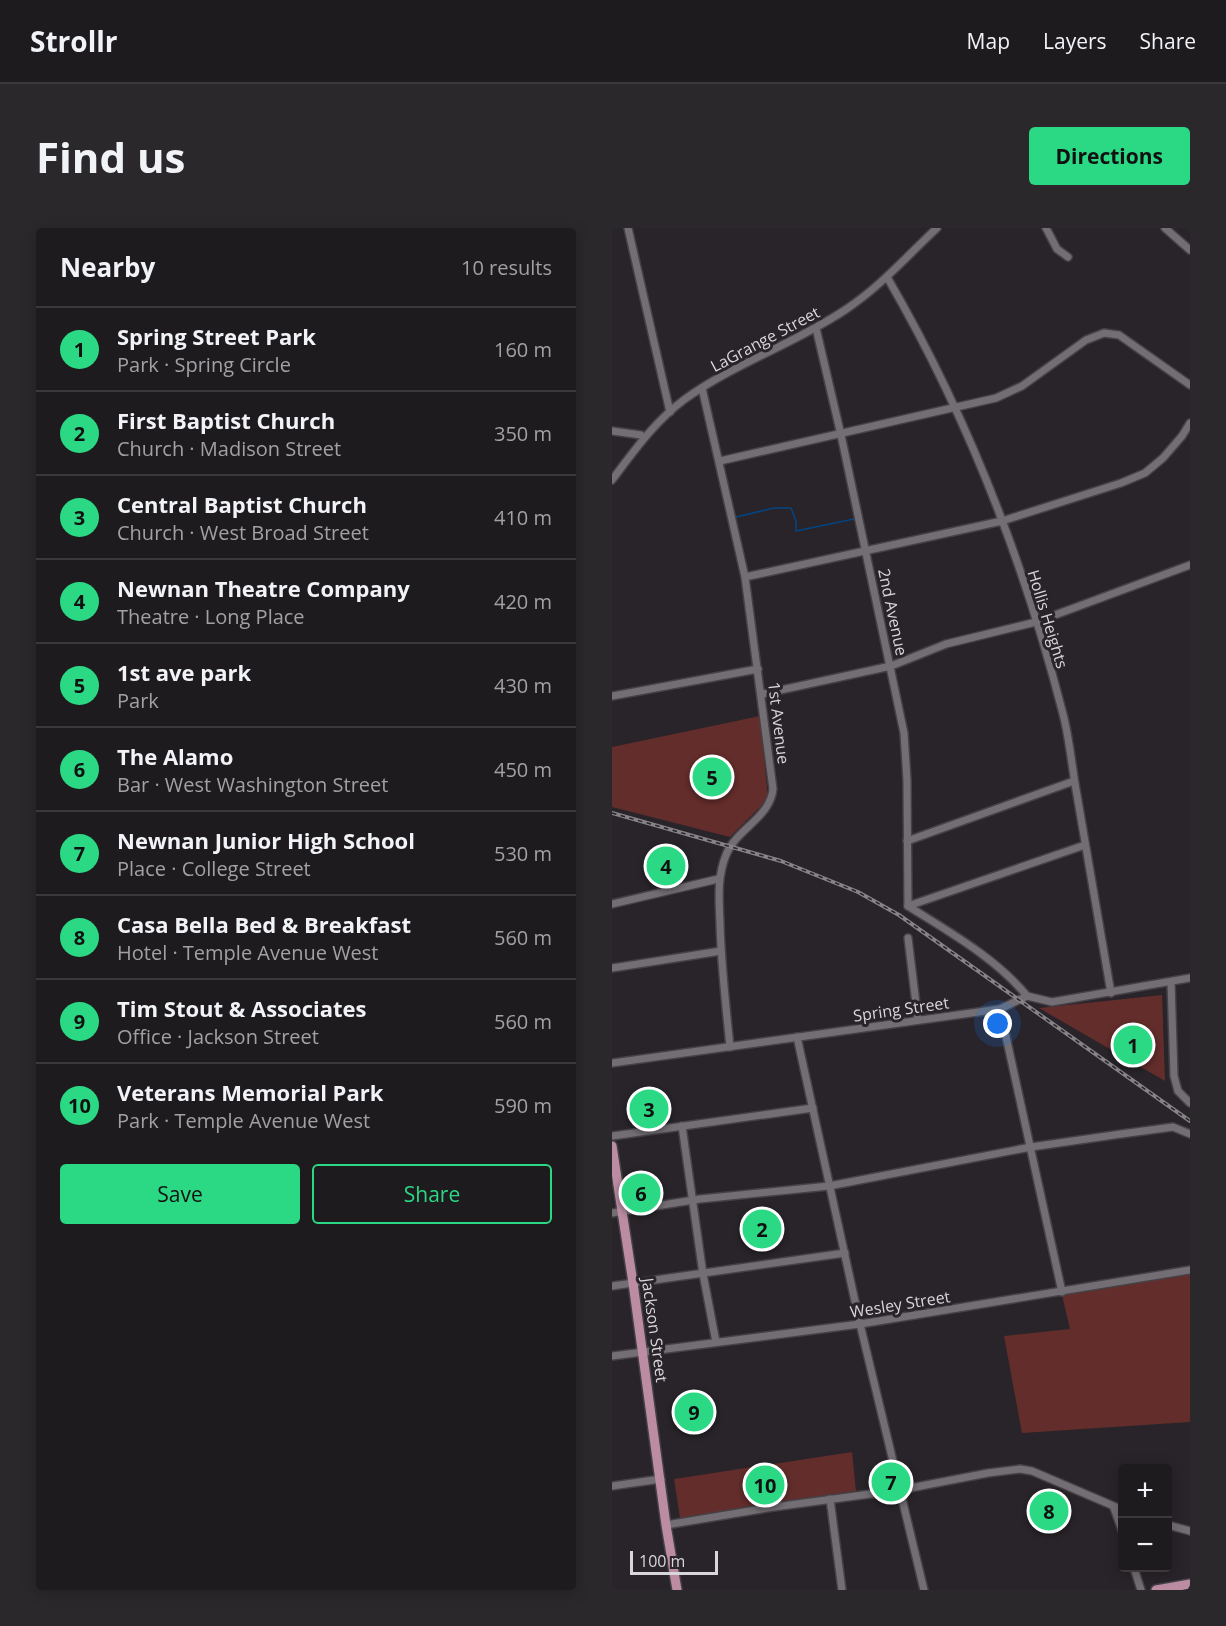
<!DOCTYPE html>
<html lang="en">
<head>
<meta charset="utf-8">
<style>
  body { margin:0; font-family:"Open Sans",sans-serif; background:#2b282c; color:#f1f3f6 }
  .controls { position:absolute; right:18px; bottom:18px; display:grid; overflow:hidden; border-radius:6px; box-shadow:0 3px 15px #0003 }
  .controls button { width:54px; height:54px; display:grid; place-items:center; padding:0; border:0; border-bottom:2px solid #3c393d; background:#1e1b1f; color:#f1f3f6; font:30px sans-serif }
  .scale { position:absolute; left:18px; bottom:15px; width:88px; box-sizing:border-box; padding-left:6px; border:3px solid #d9d6da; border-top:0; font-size:16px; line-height:21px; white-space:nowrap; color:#d9d6da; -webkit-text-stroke:4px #282429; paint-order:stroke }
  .you { position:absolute; left:386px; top:796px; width:21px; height:21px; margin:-15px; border:4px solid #fff; border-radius:50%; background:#1a73e8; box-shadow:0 0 0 9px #1a73e833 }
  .badge { display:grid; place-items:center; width:39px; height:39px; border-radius:50%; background:#2bd884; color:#111; font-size:20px; font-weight:700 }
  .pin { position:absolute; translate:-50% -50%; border:3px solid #fff; box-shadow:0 2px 6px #0006 }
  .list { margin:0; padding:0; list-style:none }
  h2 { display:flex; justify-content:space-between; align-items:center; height:78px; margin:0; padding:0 24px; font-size:26px }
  h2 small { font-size:20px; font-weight:400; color:#a1a1a4 }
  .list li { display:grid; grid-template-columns:39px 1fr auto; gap:18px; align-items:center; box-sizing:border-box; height:84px; padding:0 24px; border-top:2px solid #3c393d }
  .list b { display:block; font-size:22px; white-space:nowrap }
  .list p { margin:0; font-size:20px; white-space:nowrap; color:#a1a1a4 }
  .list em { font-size:20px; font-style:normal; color:#a1a1a4 }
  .actions { display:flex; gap:12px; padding:18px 24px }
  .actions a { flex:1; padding:14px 0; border:2px solid #2bd884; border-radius:6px; text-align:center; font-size:21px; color:#2bd884 }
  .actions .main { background:#2bd884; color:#111 }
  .map { position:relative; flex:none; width:578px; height:1362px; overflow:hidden; border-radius:6px }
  header { display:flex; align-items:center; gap:36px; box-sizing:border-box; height:84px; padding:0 30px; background:#1e1b1f; border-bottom:2px solid #3c393d }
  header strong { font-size:28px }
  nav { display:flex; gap:33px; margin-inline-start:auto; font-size:21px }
  .intro { display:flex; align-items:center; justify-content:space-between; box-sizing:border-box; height:144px; padding:0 36px }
  h1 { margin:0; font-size:42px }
  .button { padding:15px 27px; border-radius:6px; background:#2bd884; color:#111; font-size:21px; font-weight:700 }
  main { display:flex; gap:36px; padding:0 36px }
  aside { flex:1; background:#1e1b1f; border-radius:6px; box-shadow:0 3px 15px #0003 }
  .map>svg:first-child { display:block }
  .green { fill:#632d2b }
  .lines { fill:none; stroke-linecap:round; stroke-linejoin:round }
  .stream { stroke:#034582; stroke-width:1.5 }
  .minor-casing { stroke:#454146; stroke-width:10 }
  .major-casing { stroke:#454146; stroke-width:12 }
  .minor { stroke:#726e74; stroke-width:7 }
  .major { stroke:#bc8ca3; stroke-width:9 }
  .rail-casing { stroke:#868387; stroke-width:4 }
  .rail { stroke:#282429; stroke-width:1.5; stroke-dasharray:4.5; stroke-linecap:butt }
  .labels { text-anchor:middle; stroke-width:6; stroke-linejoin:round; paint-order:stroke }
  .street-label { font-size:16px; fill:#d9d6da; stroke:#282429 }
</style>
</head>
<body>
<header>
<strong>Strollr</strong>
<nav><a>Map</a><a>Layers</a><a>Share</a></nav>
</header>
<div class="intro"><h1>Find us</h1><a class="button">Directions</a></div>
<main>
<aside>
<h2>Nearby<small>10 results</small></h2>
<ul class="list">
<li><span class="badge">1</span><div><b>Spring Street Park</b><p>Park · Spring Circle</p></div><em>160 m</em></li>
<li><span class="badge">2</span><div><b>First Baptist Church</b><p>Church · Madison Street</p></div><em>350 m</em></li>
<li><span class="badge">3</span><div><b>Central Baptist Church</b><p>Church · West Broad Street</p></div><em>410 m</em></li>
<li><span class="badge">4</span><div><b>Newnan Theatre Company</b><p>Theatre · Long Place</p></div><em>420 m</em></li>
<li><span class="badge">5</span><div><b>1st ave park</b><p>Park</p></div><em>430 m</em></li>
<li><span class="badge">6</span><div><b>The Alamo</b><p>Bar · West Washington Street</p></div><em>450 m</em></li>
<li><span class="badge">7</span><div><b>Newnan Junior High School</b><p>Place · College Street</p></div><em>530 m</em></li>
<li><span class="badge">8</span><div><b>Casa Bella Bed &amp; Breakfast</b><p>Hotel · Temple Avenue West</p></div><em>560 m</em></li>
<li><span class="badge">9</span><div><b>Tim Stout &amp; Associates</b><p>Office · Jackson Street</p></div><em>560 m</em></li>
<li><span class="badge">10</span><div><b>Veterans Memorial Park</b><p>Park · Temple Avenue West</p></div><em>590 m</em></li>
</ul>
<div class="actions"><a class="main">Save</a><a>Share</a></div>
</aside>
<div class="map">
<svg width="578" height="1362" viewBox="0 0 578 1362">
  <rect width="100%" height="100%" fill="#282429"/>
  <g class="green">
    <path d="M 148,488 L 156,571 L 118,609 L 0,579 L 0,519 Z"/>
    <path d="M 550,767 L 553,853 L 427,780 Z"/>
    <path d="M 578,1045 L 578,1194 L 410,1205 L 392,1108 L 458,1101 L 449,1063 Z"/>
    <path d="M 240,1224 L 244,1263 L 68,1290 L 62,1251 Z"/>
  </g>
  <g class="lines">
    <path class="stream" d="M 124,289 L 162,280 L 179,280 L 184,293 L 184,303 L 242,291"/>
    <defs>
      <g id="minor">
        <path d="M 16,0 L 58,184"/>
        <path d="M 434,0 L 445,21 L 456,29"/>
        <path d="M 553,0 L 578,22"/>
        <path d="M 275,49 C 354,185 412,334 451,486 C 458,513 460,541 465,567 C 476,633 488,699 499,765"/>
        <path d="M 204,100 L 229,207 L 292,505 L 295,552 L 296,678"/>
        <path d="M 90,160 L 133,349 L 161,561 C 158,590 124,601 114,627 C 105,649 107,671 108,695 C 109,737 114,778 118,819"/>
        <path d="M 0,203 L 29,207 L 32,210"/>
        <path d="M 108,233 L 384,170 L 410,158 L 474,112 L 492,105 L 507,107 L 578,157"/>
        <path d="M 0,252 C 22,223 43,193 73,171 C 123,135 182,116 233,82 C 268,59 295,28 325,0"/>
        <path d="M 133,349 L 390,293 L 509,255 L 533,245 L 551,230 L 570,208 L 578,195"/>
        <path d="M 150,466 L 279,438 L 334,416 L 424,394 L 578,337"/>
        <path d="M 0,468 L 146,441"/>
        <path d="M 295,613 L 462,553"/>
        <path d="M 0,676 L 106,651"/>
        <path d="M 296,678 L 473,617"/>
        <path d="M 296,678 C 337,704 384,730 415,768"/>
        <path d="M 296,710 L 306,792"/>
        <path d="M 0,740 L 109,723"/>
        <path d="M 559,754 L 562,848 L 566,863 L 578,875"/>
        <path d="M 388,781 L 450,1064"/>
        <path d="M 185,809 L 248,1096 L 312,1362"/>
        <path d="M 0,835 L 388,781 L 415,768 L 440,774 L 578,750"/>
        <path d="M 70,898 L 91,1046 L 104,1114"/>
        <path d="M 0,908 L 201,880"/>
        <path d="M 0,985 L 88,971 L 217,958 L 419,919 L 509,906 L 561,899 L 578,906"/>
        <path d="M 0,1058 L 233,1025"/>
        <path d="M 0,1128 L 248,1096 L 578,1042"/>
        <path d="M 0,1258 L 49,1251"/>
        <path d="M 218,1271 L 230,1362"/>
        <path d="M 502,1280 L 511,1305"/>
        <path d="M 54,1297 L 162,1279 L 288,1262 L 376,1245 L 408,1241 L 420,1243 L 511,1282"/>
        <path d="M 556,1297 L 578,1303"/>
        <path d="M 522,1340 L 529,1362"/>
      </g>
      <g id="major">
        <path d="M 0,918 L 21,1055 L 54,1297 L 65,1362"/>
        <path d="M 544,1362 L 578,1356"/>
      </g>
    </defs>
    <use href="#minor" class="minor-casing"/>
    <use href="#major" class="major-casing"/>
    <use href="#minor" class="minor"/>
    <use href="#major" class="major"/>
    <defs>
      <path id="rail" d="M 0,585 L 169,633 L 246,664 L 287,687 L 578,893"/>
    </defs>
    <use href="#rail" class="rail-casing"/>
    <use href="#rail" class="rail"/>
  </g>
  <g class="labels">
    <g class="street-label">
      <text transform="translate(153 111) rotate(-28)" y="6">LaGrange Street</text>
      <text transform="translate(281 384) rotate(78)" y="6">2nd Avenue</text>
      <text transform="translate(436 391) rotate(73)" y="6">Hollis Heights</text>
      <text transform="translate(167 495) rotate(83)" y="6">1st Avenue</text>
      <text transform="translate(289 781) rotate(-8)" y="6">Spring Street</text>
      <text transform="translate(288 1076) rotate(-9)" y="6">Wesley Street</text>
      <text transform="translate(43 1102) rotate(82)" y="6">Jackson Street</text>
    </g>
  </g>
</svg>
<div class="controls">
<button>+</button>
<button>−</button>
</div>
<div class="scale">100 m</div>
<div class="you"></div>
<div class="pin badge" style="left:521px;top:817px">1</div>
<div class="pin badge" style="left:150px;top:1001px">2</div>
<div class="pin badge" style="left:37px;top:881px">3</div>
<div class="pin badge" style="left:54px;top:638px">4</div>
<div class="pin badge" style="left:100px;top:549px">5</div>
<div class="pin badge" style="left:29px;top:965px">6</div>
<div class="pin badge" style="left:279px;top:1254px">7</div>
<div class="pin badge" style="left:437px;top:1283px">8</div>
<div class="pin badge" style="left:82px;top:1184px">9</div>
<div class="pin badge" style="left:153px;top:1257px">10</div>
</div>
</main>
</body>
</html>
